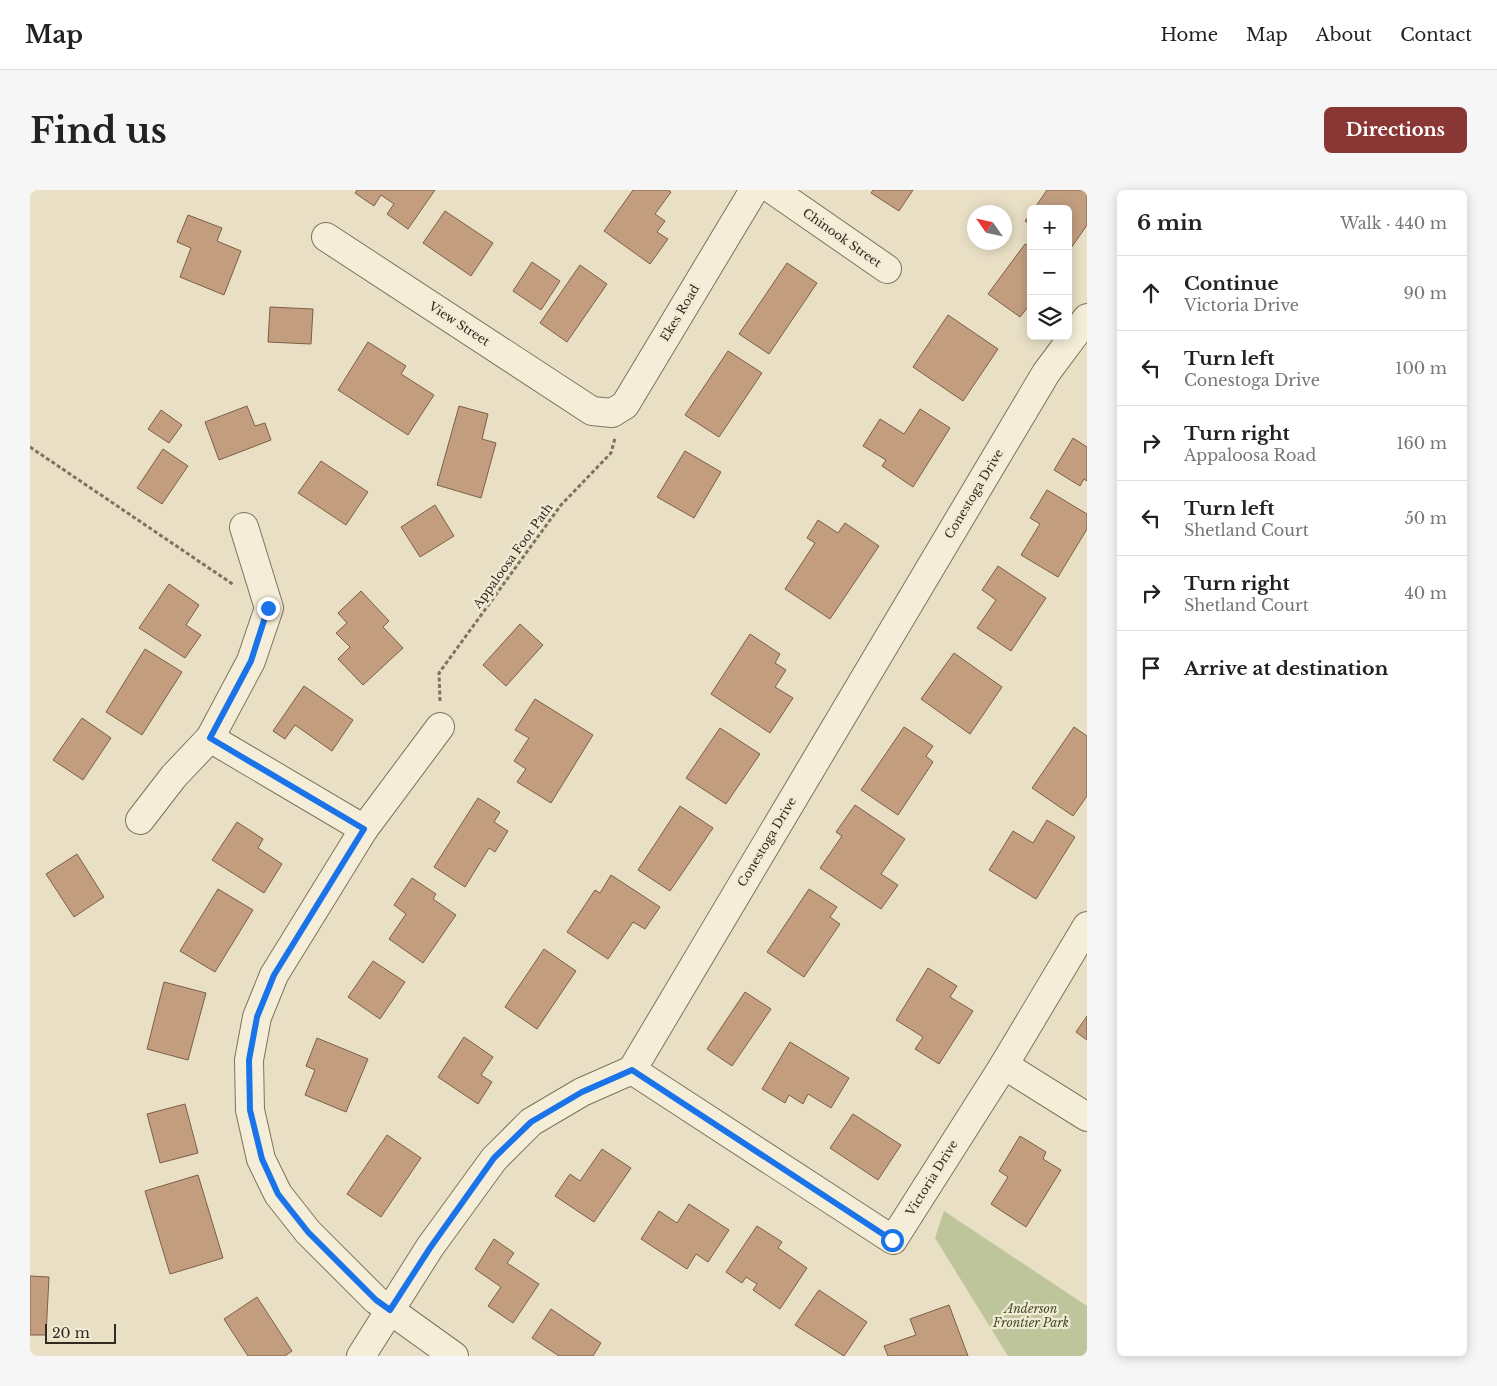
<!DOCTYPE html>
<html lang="en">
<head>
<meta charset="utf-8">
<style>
  body { margin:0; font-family:"Libre Baskerville",serif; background:#f6f6f6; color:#222 }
  .controls { position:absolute; right:15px; top:15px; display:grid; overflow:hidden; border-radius:8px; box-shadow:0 2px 12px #0003 }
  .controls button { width:45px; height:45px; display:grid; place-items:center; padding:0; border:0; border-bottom:1px solid #e0e0e0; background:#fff; color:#222; font:25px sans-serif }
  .compass { position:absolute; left:937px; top:15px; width:45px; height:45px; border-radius:50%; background:#fff; box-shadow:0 2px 12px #0003; rotate:304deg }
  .scale { position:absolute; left:15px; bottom:12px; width:71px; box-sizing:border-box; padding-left:5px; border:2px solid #332a1f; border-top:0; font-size:14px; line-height:18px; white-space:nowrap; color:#332a1f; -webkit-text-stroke:4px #f1ead4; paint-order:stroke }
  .stop { position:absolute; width:15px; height:15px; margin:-11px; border:4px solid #1a73e8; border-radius:50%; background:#fff }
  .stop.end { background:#1a73e8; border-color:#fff; box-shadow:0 1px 5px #0008 }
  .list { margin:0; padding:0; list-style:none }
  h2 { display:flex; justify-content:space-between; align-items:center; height:65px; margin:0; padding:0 20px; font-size:21px }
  h2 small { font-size:16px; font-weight:400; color:#767676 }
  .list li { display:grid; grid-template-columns:32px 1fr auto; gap:15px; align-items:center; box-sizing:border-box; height:75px; padding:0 20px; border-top:1px solid #e0e0e0 }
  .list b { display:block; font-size:19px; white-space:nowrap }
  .list p { margin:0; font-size:16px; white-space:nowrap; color:#767676 }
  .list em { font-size:16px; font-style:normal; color:#767676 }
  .icon { flex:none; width:28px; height:28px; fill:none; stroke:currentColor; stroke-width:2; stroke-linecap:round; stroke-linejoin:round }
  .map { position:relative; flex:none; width:1057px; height:1166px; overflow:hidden; border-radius:8px }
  header { display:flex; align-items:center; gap:30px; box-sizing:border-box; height:70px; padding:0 25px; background:#fff; border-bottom:1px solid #e0e0e0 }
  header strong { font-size:24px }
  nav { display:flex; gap:28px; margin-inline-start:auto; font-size:18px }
  .intro { display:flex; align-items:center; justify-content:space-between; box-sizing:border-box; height:120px; padding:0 30px }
  h1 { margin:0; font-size:35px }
  .button { padding:12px 22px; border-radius:8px; background:#893735; color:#fff; font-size:18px; font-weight:700 }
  main { display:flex; gap:30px; padding:0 30px }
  aside { flex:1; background:#fff; border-radius:8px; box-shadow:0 2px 12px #0003 }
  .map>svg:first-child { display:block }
  .green { fill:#bec59a }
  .building { fill:#c29e7f; stroke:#7d5e46 }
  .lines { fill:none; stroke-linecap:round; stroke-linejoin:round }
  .minor-casing { stroke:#81725d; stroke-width:30 }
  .path { stroke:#81725d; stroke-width:3; stroke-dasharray:4 2.5; stroke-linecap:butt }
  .minor { stroke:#f4edd7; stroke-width:28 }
  .route { stroke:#1a73e8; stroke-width:6 }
  .labels { text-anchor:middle; stroke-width:4.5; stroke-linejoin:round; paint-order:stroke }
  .street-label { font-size:12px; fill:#332a1f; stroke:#f1ead4 }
  .park-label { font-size:12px; font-style:italic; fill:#424d28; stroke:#f1ead4 }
</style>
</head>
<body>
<header>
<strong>Map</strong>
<nav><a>Home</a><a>Map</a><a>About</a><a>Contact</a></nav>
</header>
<div class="intro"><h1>Find us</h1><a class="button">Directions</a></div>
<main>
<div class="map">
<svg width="1057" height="1166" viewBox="0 0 1057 1166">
  <rect width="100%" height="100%" fill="#e8dfc5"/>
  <path class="green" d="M 914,1021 L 1057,1116 L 1057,1166 L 978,1166 L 905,1048 Z"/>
  <g class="building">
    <path d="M 327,0 L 405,0 L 378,39 L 357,24 L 364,14 L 351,5 L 344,16 L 325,3 Z"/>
    <path d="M 603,0 L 638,0 L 641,2 L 625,24 L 635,31 L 627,42 L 638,49 L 620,74 L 574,41 Z"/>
    <path d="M 843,0 L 883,0 L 869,21 L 841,3 Z"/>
    <path d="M 1017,0 L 1057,0 L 1057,35 L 1039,61 L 1038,19 L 1004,19 Z"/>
    <path d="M 415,21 L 463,53 L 441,86 L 393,53 Z"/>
    <path d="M 1001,23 L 1001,35 L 995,31 Z"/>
    <path d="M 158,25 L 192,38 L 187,51 L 211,61 L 194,105 L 150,87 L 161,58 L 147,52 Z"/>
    <path d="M 995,54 L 1001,58 L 1001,113 L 990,127 L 958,104 Z"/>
    <path d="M 502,72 L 530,91 L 511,120 L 483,101 Z"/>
    <path d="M 757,73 L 787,93 L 739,164 L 709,144 Z"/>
    <path d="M 550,75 L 577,94 L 537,152 L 510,133 Z"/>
    <path d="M 240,117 L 283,119 L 281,154 L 238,152 Z"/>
    <path d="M 918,125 L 968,159 L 933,211 L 883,177 Z"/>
    <path d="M 338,152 L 376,176 L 371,184 L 404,205 L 378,245 L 308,200 Z"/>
    <path d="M 698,161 L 732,183 L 689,247 L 655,225 Z"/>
    <path d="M 217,216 L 225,236 L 235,233 L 241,250 L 189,270 L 175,232 Z"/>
    <path d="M 429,216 L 458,224 L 452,249 L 466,253 L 451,308 L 407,295 Z"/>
    <path d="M 890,219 L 920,238 L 883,297 L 852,276 L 856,270 L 833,256 L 850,229 L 874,244 Z"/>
    <path d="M 131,220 L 152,235 L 139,253 L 118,239 Z"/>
    <path d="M 1043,248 L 1057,257 L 1057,291 L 1054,289 L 1050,296 L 1024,280 Z"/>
    <path d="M 133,259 L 158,276 L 132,314 L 107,298 Z"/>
    <path d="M 655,261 L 691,282 L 664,328 L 627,307 Z"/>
    <path d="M 291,271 L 338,302 L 316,335 L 268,303 Z"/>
    <path d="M 1017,300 L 1057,324 L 1057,339 L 1028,387 L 991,365 L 1010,334 L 1000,328 Z"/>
    <path d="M 405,315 L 424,346 L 390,367 L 371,337 Z"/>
    <path d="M 788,330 L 808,343 L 815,333 L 849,356 L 800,429 L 755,399 L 785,353 L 777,348 Z"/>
    <path d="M 968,376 L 1016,408 L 981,461 L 947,438 L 966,410 L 952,400 Z"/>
    <path d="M 139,394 L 169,415 L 156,435 L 171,445 L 155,468 L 109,438 Z"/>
    <path d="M 331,401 L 359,431 L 353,437 L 373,458 L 333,495 L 308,469 L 320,457 L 306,443 L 317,433 L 308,423 Z"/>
    <path d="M 490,434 L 513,455 L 476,496 L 453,475 Z"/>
    <path d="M 720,444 L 750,464 L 745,473 L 756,480 L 745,497 L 763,508 L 740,543 L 681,504 Z"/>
    <path d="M 115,459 L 152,482 L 112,545 L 76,522 Z"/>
    <path d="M 924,463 L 972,497 L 940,544 L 891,509 Z"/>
    <path d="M 274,496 L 323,530 L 302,561 L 265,535 L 255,549 L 243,541 Z"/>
    <path d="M 505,509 L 563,545 L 521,613 L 487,592 L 496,579 L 484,571 L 499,548 L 485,540 Z"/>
    <path d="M 52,528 L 81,548 L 53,590 L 23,570 Z"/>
    <path d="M 874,537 L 903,556 L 896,566 L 903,572 L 868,625 L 831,600 Z"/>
    <path d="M 1044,537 L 1057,546 L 1057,606 L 1043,626 L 1002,598 Z"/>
    <path d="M 690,538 L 730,564 L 696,614 L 656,588 Z"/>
    <path d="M 448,608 L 470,622 L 464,632 L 478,641 L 465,662 L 459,658 L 435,697 L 404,677 Z"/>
    <path d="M 825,615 L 875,649 L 851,684 L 868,695 L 851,719 L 790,678 L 812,646 L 806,642 Z"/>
    <path d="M 650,616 L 683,638 L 640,701 L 608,680 Z"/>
    <path d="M 1017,630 L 1045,647 L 1006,709 L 959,680 L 983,641 L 1003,653 Z"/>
    <path d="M 207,632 L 233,649 L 228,658 L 252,674 L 234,703 L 182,670 Z"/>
    <path d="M 47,664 L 74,707 L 44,727 L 16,684 Z"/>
    <path d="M 581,685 L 630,717 L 615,739 L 603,732 L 578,769 L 537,742 L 565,700 L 570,703 Z"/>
    <path d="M 382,688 L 406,704 L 403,709 L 426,725 L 393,773 L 359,749 L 376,724 L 364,715 Z"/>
    <path d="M 188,699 L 223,720 L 185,782 L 150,761 Z"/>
    <path d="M 779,699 L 807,717 L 800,727 L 810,734 L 774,787 L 737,762 Z"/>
    <path d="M 514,759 L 546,781 L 507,839 L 475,817 Z"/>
    <path d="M 343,771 L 375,792 L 350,829 L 318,807 Z"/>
    <path d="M 898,778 L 927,796 L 920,807 L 943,821 L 909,874 L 885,859 L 893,847 L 866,830 Z"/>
    <path d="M 134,792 L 176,803 L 158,870 L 117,859 Z"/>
    <path d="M 715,802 L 741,819 L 702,876 L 677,859 Z"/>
    <path d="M 1057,826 L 1057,850 L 1046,842 Z"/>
    <path d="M 434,847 L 463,867 L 451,885 L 462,892 L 448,914 L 408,887 Z"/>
    <path d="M 287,848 L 338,869 L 316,922 L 275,905 L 285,880 L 276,876 Z"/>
    <path d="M 760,852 L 819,888 L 801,918 L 778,904 L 773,914 L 759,905 L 755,913 L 732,899 Z"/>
    <path d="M 155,914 L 168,963 L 130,973 L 117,924 Z"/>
    <path d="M 823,924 L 871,955 L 848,990 L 800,958 Z"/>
    <path d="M 357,945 L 391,968 L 351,1027 L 317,1004 Z"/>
    <path d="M 990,946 L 1016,962 L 1013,969 L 1031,980 L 996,1037 L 961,1014 L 978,987 L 969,981 Z"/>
    <path d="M 572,959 L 601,978 L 564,1032 L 525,1006 L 540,984 L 550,991 Z"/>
    <path d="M 168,985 L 193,1068 L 140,1084 L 115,1001 Z"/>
    <path d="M 659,1014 L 699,1040 L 678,1072 L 666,1064 L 657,1079 L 611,1049 L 629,1021 L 647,1033 Z"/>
    <path d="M 727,1036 L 752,1052 L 748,1058 L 777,1078 L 750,1119 L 723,1100 L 727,1094 L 716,1087 L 712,1093 L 696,1082 Z"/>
    <path d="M 464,1049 L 484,1063 L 477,1073 L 509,1094 L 483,1133 L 458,1116 L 471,1097 L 445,1079 Z"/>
    <path d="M 0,1086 L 19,1087 L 16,1145 L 0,1145 Z"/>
    <path d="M 789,1100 L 837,1132 L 814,1166 L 765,1135 Z"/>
    <path d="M 227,1107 L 262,1161 L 255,1166 L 218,1166 L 194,1129 Z"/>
    <path d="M 919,1115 L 938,1166 L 858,1166 L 854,1156 L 886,1145 L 880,1129 Z"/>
    <path d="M 521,1119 L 571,1153 L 563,1166 L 529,1166 L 502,1148 Z"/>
  </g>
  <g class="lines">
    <defs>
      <g id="minor">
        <path d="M 743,0 L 857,79"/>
        <path d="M 296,47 L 562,221 L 582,223 L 595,215 L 724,0"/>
        <path d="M 410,537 L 334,639 L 244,785 L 227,827 L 219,870 L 220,920 L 231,969 L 248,1004 L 278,1042 L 346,1110 L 424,1166"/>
        <path d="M 180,548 L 334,639"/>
        <path d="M 110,630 L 144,586 L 180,548 L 221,471 L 239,418 L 214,337"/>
        <path d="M 974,875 L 1057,927"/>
        <path d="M 602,880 L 863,1050 L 974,875 L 1057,736"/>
        <path d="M 331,1166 L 400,1057 L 464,969 L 501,932 L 552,902 L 602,880 L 1016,183 L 1057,128"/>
      </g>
    </defs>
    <use href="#minor" class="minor-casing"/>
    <g class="path">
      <path d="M 0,257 L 204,395"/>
      <path d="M 410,511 L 409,483 L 531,315 L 581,263 L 585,248"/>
    </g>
    <use href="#minor" class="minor"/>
  </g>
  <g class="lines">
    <path class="route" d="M 238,418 L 221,471 L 180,548 L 334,639 L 244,785 L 227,827 L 219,870 L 220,920 L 232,969 L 248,1004 L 278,1042 L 346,1110 L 360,1120 L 400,1058 L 464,968 L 501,932 L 552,902 L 602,880 L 862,1050"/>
  </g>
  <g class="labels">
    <g class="street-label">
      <text transform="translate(812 48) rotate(35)" y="4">Chinook Street</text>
      <text transform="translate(650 123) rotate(-59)" y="4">Ekes Road</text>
      <text transform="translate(429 134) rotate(33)" y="4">View Street</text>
      <text transform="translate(944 304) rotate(-59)" y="4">Conestoga Drive</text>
      <text transform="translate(483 366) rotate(-54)" y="4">Appaloosa Foot Path</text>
      <text transform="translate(737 652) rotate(-59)" y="4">Conestoga Drive</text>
      <text transform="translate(902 988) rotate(-58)" y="4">Victoria Drive</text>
    </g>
    <g class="park-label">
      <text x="1001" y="1123">Anderson<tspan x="1001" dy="14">Frontier Park</tspan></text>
    </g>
  </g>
</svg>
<div class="controls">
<button>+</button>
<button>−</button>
<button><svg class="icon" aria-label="layers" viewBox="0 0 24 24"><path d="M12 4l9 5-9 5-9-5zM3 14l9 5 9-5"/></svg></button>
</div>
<svg class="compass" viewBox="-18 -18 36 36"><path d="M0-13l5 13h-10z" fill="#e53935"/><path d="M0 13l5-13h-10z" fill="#767676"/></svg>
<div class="scale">20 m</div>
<div class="stop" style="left:862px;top:1050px"></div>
<div class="stop end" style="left:238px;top:418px"></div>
</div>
<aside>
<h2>6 min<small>Walk · 440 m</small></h2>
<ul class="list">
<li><svg class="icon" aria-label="ahead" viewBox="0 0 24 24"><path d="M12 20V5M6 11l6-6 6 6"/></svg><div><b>Continue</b><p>Victoria Drive</p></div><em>90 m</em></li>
<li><svg class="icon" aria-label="left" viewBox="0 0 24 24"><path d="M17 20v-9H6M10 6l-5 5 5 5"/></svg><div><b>Turn left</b><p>Conestoga Drive</p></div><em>100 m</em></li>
<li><svg class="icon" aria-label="right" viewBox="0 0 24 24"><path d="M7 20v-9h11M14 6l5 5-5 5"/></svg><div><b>Turn right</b><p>Appaloosa Road</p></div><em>160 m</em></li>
<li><svg class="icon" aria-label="left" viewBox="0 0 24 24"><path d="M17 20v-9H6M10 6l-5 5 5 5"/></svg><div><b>Turn left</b><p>Shetland Court</p></div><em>50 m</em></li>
<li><svg class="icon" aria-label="right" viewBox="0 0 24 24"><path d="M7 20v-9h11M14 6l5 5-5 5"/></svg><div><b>Turn right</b><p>Shetland Court</p></div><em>40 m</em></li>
<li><svg class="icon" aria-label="arrive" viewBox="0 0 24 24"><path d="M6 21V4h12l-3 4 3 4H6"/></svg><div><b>Arrive at destination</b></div></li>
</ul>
</aside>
</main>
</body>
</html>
